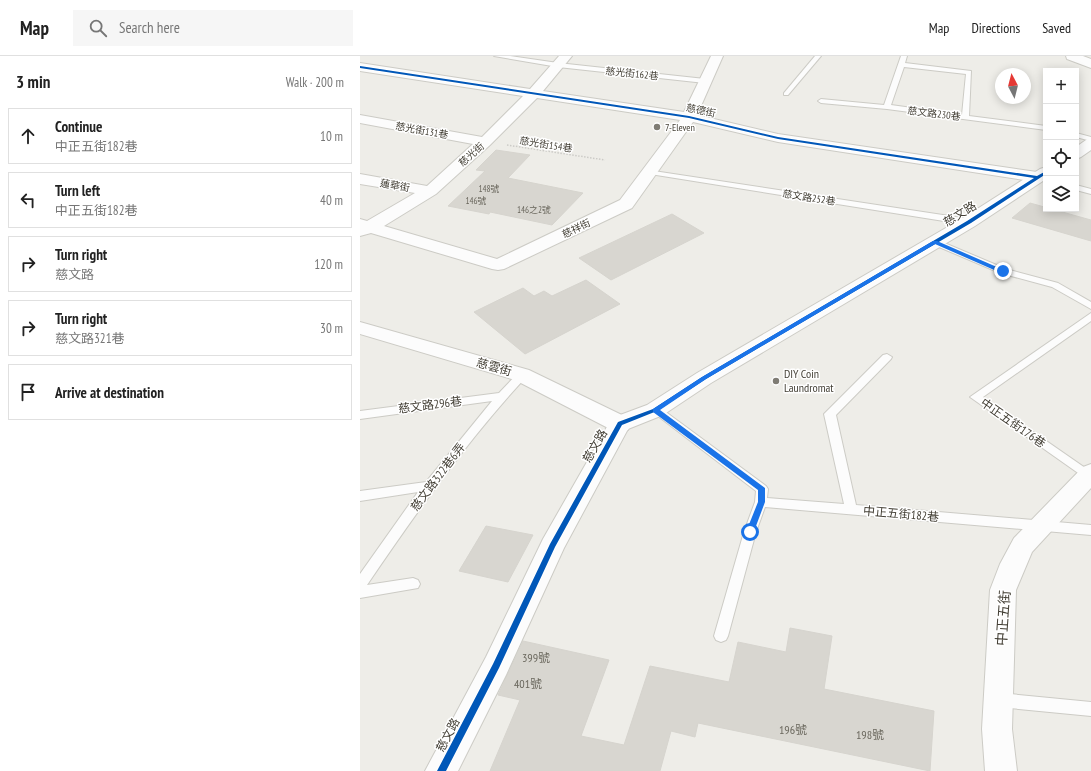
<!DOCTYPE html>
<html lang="en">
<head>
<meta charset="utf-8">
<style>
  body { margin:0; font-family:"PT Sans Narrow","Noto Sans TC",sans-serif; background:#f6f6f6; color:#222 }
  .controls { position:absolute; right:12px; top:12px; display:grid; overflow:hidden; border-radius:0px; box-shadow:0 2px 10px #0003 }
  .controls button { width:36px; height:36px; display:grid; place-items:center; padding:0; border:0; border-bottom:1px solid #e0e0e0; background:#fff; color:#222; font:20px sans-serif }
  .compass { position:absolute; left:635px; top:12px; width:36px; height:36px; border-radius:50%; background:#fff; box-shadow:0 2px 10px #0003; rotate:353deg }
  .stop { position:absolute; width:12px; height:12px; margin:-9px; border:3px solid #1a73e8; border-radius:50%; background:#fff }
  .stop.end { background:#1a73e8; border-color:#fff; box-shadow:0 1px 4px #0008 }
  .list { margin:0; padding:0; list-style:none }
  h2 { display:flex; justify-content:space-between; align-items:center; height:52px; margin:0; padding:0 16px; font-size:17px }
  h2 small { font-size:13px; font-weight:400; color:#767676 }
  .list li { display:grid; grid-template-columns:26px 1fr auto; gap:12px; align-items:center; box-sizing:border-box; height:56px; margin:0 8px 8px; padding:0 8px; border:1px solid #e0e0e0; border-radius:0px }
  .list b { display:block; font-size:15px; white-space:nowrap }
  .list p { margin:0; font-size:13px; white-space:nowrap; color:#767676 }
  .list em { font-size:13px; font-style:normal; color:#767676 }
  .icon { flex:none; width:22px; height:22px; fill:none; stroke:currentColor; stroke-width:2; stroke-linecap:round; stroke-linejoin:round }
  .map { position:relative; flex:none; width:731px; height:715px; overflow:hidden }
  header { display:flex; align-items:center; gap:24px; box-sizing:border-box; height:56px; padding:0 20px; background:#fff; border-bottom:1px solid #e0e0e0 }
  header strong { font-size:19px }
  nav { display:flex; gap:22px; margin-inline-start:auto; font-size:14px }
  .search { width:280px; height:36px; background:#f6f6f6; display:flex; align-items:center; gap:10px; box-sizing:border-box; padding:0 14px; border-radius:0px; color:#767676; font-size:15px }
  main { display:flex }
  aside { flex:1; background:#fff }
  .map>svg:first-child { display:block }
  .building { fill:#d8d6d0; stroke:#d6d4ce }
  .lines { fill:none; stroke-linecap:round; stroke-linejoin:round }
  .service-casing { stroke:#cccbc5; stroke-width:2 }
  .minor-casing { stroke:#cccbc5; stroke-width:2 }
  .tertiary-casing { stroke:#cccbc5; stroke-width:2 }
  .path { stroke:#cccbc7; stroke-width:1.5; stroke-dasharray:1.5 1.5; stroke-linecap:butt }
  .service { fill:#fcfcfc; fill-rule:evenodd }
  .minor { fill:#fcfcfc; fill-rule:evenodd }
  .tertiary { fill:#fcfcfc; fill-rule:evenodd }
  .cycleway-casing { stroke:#fff; stroke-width:2 }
  .cycleway { fill:#0057b8; fill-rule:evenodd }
  .route { fill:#1a73e8 }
  .poi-dot { fill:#7f7c74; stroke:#fff; stroke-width:1.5 }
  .labels { text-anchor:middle; stroke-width:3; stroke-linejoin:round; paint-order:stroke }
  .far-number-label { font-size:9px; fill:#69665c }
  .far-street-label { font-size:10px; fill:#433f35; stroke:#fff }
  .far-poi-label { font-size:10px; fill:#433f35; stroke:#fff; text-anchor:start }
  .street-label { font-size:12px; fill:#433f35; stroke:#fff }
  .poi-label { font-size:12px; fill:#433f35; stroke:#fff; text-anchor:start }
  .near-number-label { font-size:12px; fill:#69665c }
  .near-street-label { font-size:14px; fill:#433f35; stroke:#fff }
</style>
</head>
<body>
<header>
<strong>Map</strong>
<div class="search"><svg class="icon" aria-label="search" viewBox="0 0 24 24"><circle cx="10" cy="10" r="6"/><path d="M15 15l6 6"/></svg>Search here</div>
<nav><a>Map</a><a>Directions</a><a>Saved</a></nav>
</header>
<main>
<aside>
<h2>3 min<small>Walk · 200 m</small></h2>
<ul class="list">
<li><svg class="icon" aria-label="ahead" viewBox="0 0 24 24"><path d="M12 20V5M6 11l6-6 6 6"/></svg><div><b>Continue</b><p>中正五街182巷</p></div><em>10 m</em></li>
<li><svg class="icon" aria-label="left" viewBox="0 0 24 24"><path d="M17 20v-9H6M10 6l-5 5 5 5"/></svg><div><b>Turn left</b><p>中正五街182巷</p></div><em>40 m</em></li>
<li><svg class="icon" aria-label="right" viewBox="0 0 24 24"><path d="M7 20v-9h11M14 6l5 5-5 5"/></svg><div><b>Turn right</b><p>慈文路</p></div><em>120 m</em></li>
<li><svg class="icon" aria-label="right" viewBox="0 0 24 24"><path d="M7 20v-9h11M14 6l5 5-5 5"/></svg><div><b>Turn right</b><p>慈文路321巷</p></div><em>30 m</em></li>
<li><svg class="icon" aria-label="arrive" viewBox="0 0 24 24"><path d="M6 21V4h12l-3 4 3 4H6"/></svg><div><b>Arrive at destination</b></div></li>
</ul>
</aside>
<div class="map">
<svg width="731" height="715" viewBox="0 0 731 715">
  <rect width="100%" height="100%" fill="#eeede8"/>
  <g class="building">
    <path d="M 136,94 L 170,99 L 148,122 L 223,137 L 192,169 L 130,156 L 129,158 L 88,150 L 125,115 L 116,114 Z"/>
    <path d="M 670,147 L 731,164 L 731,185 L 652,162 Z"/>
    <path d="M 312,158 L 344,177 L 251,224 L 219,202 Z"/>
    <path d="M 226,224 L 260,248 L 165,298 L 114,256 L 163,232 L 174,240 L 184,235 L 192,240 Z"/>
    <path d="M 126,470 L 173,479 L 148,526 L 99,515 Z"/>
    <path d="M 430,572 L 472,580 L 464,633 L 574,655 L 570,715 L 338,667 L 335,681 L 311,675 L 300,715 L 130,715 L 160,644 L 138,639 L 163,585 L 249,604 L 221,680 L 264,689 L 290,610 L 369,626 L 378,586 L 426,596 Z"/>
  </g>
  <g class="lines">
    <defs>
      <g id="service">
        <path d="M 134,0 L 150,0 L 198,7 L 345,23 L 348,25 L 345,27 L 198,11 Z"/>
        <path d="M 455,0 L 461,0 L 428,39 L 424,39 L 424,37 Z"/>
        <path d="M 541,0 L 547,0 L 545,7 L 611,15 L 609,60 L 686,70 L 686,74 L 527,53 L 461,47 L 458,45 L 461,43 L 524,49 ZM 544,11 L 606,18 L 602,59 L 531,49 Z"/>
        <path d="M 716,77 L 731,81 L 731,85 L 716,81 Z"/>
        <path d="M 287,114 L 609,163 L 613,166 L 609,169 L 290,118 L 287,118 Z"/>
        <path d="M 716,129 L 731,133 L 731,138 L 716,134 Z"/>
        <path d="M 575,183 L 646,213 L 698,227 L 731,246 L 731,253 L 692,231 L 640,217 L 572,188 L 571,186 Z"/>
        <path d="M 731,257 L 731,265 L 623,341 L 731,416 L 731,423 L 728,424 L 610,341 Z"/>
        <path d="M 527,298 L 532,301 L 531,303 L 476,359 L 496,449 L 731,469 L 731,479 L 405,451 L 396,476 L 368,580 L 366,584 L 361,586 L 356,584 L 354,580 L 384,476 L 395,446 L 396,435 L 290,354 L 295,350 L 299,351 L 406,430 L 408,433 L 407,442 L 484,448 L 464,358 L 523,299 Z"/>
        <path d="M 162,316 L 166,317 L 167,319 L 166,321 C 106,386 56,457 7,529 L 53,522 L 58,524 L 60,528 L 58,532 L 0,542 L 0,518 L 58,436 L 0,445 L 0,435 L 66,426 L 132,345 L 0,363 L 0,355 L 139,337 L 158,317 Z"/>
        <path d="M 639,637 L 731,646 L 731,660 L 639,651 L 634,649 L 632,644 L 634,639 Z"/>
      </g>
      <g id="minor">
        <path d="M 199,0 L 212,0 L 183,35 L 324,56 L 351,0 L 363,0 L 337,59 L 418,78 L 677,116 L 683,118 L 685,121 L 683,124 L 677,126 L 418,86 L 333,66 L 272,152 L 144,213 L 138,214 L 132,213 L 11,177 L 0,180 L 0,163 L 7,165 L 55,137 L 0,128 L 0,118 L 67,130 L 113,88 L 0,67 L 0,59 L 122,81 L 163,40 L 0,15 L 0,7 L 170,33 ZM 177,42 L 320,64 L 260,144 L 137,203 L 24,170 L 76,138 L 130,89 Z"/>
        <path d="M 0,266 L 169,314 L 268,362 L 271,368 L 268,374 L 260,376 L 252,374 L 155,324 L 0,278 Z"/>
        <path d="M 731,408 L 731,432 L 672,496 L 656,534 L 652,673 L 657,715 L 625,715 L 622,673 L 630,534 L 640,508 L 654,482 L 723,411 Z"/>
      </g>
      <g id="tertiary">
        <path d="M 706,0 L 723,0 L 731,3 L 731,12 L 707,3 Z"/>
        <path d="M 731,82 L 731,94 L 721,101 L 716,103 L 716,91 L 726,84 Z"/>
        <path d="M 686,111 L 686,123 L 615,170 L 351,327 L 303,359 L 268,373 L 204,492 L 146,619 L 98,715 L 65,715 L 126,601 L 183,483 L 252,362 L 287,349 L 337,317 L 603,162 L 680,113 Z"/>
      </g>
    </defs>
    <use href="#service" class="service-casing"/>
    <use href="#minor" class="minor-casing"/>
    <use href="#tertiary" class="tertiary-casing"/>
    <path class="path" d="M 147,89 L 245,104"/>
    <use href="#service" class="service"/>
    <use href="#minor" class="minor"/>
    <use href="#tertiary" class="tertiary"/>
    <defs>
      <path id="cycleway" d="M 0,10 L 329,60 L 418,81 L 677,120 L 686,115 L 686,118 L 611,167 L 346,323 L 297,355 L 262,369 L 195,491 L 139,612 L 86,715 L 77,715 L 133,608 L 190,488 L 258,366 L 293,353 L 342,321 L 607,165 L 674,122 L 418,83 L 329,62 L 0,12 Z"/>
    </defs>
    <use href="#cycleway" class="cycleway-casing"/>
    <use href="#cycleway" class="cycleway"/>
  </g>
  <path class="route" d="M 573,185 L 577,185 L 646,215 L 641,217 L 575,188 L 346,323 L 300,354 L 405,432 L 405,446 L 393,478 L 387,478 L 386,476 L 398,446 L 398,434 L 293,356 L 293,353 L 342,321 Z"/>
  <g class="poi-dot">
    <circle cx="297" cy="71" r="4"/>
    <circle cx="416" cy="325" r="4"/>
  </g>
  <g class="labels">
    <g class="far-number-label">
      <text x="129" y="136">148號</text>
      <text x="116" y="148">146號</text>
      <text x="174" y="157">146之2號</text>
    </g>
    <g class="far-street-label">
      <text transform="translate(272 17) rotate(6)" y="4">慈光街162巷</text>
      <text transform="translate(341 54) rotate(12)" y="4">慈德街</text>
      <text transform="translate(574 57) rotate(7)" y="4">慈文路230巷</text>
      <text transform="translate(62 74) rotate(10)" y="4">慈光街131巷</text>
      <text transform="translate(186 88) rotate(9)" y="4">慈光街154巷</text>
      <text transform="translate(111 98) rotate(-42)" y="4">慈光街</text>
      <text transform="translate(35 129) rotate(10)" y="4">蓮華街</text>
      <text transform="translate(449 141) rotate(9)" y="4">慈文路252巷</text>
      <text transform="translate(216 172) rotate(-26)" y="4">慈祥街</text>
    </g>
    <g class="far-poi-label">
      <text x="305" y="75">7-Eleven</text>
    </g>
    <g class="street-label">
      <text transform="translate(600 158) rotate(-32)" y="4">慈文路</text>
      <text transform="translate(134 311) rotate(16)" y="4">慈雲街</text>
      <text transform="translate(70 349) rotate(-7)" y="4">慈文路296巷</text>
      <text transform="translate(653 367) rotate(35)" y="4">中正五街176巷</text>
      <text transform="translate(235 390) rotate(-60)" y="4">慈文路</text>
      <text transform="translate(78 421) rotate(-53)" y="4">慈文路322巷6弄</text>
      <text transform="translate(541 458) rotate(5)" y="4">中正五街182巷</text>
      <text transform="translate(88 679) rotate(-62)" y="4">慈文路</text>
    </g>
    <g class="poi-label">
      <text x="424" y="322">DIY Coin<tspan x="424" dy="14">Laundromat</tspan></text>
    </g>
    <g class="near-number-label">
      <text x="176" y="606">399號</text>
      <text x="168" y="632">401號</text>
      <text x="433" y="678">196號</text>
      <text x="510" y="683">198號</text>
    </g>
    <g class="near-street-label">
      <text transform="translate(643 562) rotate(-86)" y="5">中正五街</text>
    </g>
  </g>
</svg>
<div class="controls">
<button>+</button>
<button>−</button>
<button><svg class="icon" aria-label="locate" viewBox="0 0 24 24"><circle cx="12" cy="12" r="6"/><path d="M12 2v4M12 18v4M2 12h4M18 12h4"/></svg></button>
<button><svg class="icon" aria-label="layers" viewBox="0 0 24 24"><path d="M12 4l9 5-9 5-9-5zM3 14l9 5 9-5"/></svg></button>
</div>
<svg class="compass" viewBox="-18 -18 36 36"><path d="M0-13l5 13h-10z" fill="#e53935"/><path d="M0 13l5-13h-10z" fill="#767676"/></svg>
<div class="stop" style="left:390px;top:476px"></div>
<div class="stop end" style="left:643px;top:215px"></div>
</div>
</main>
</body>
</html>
